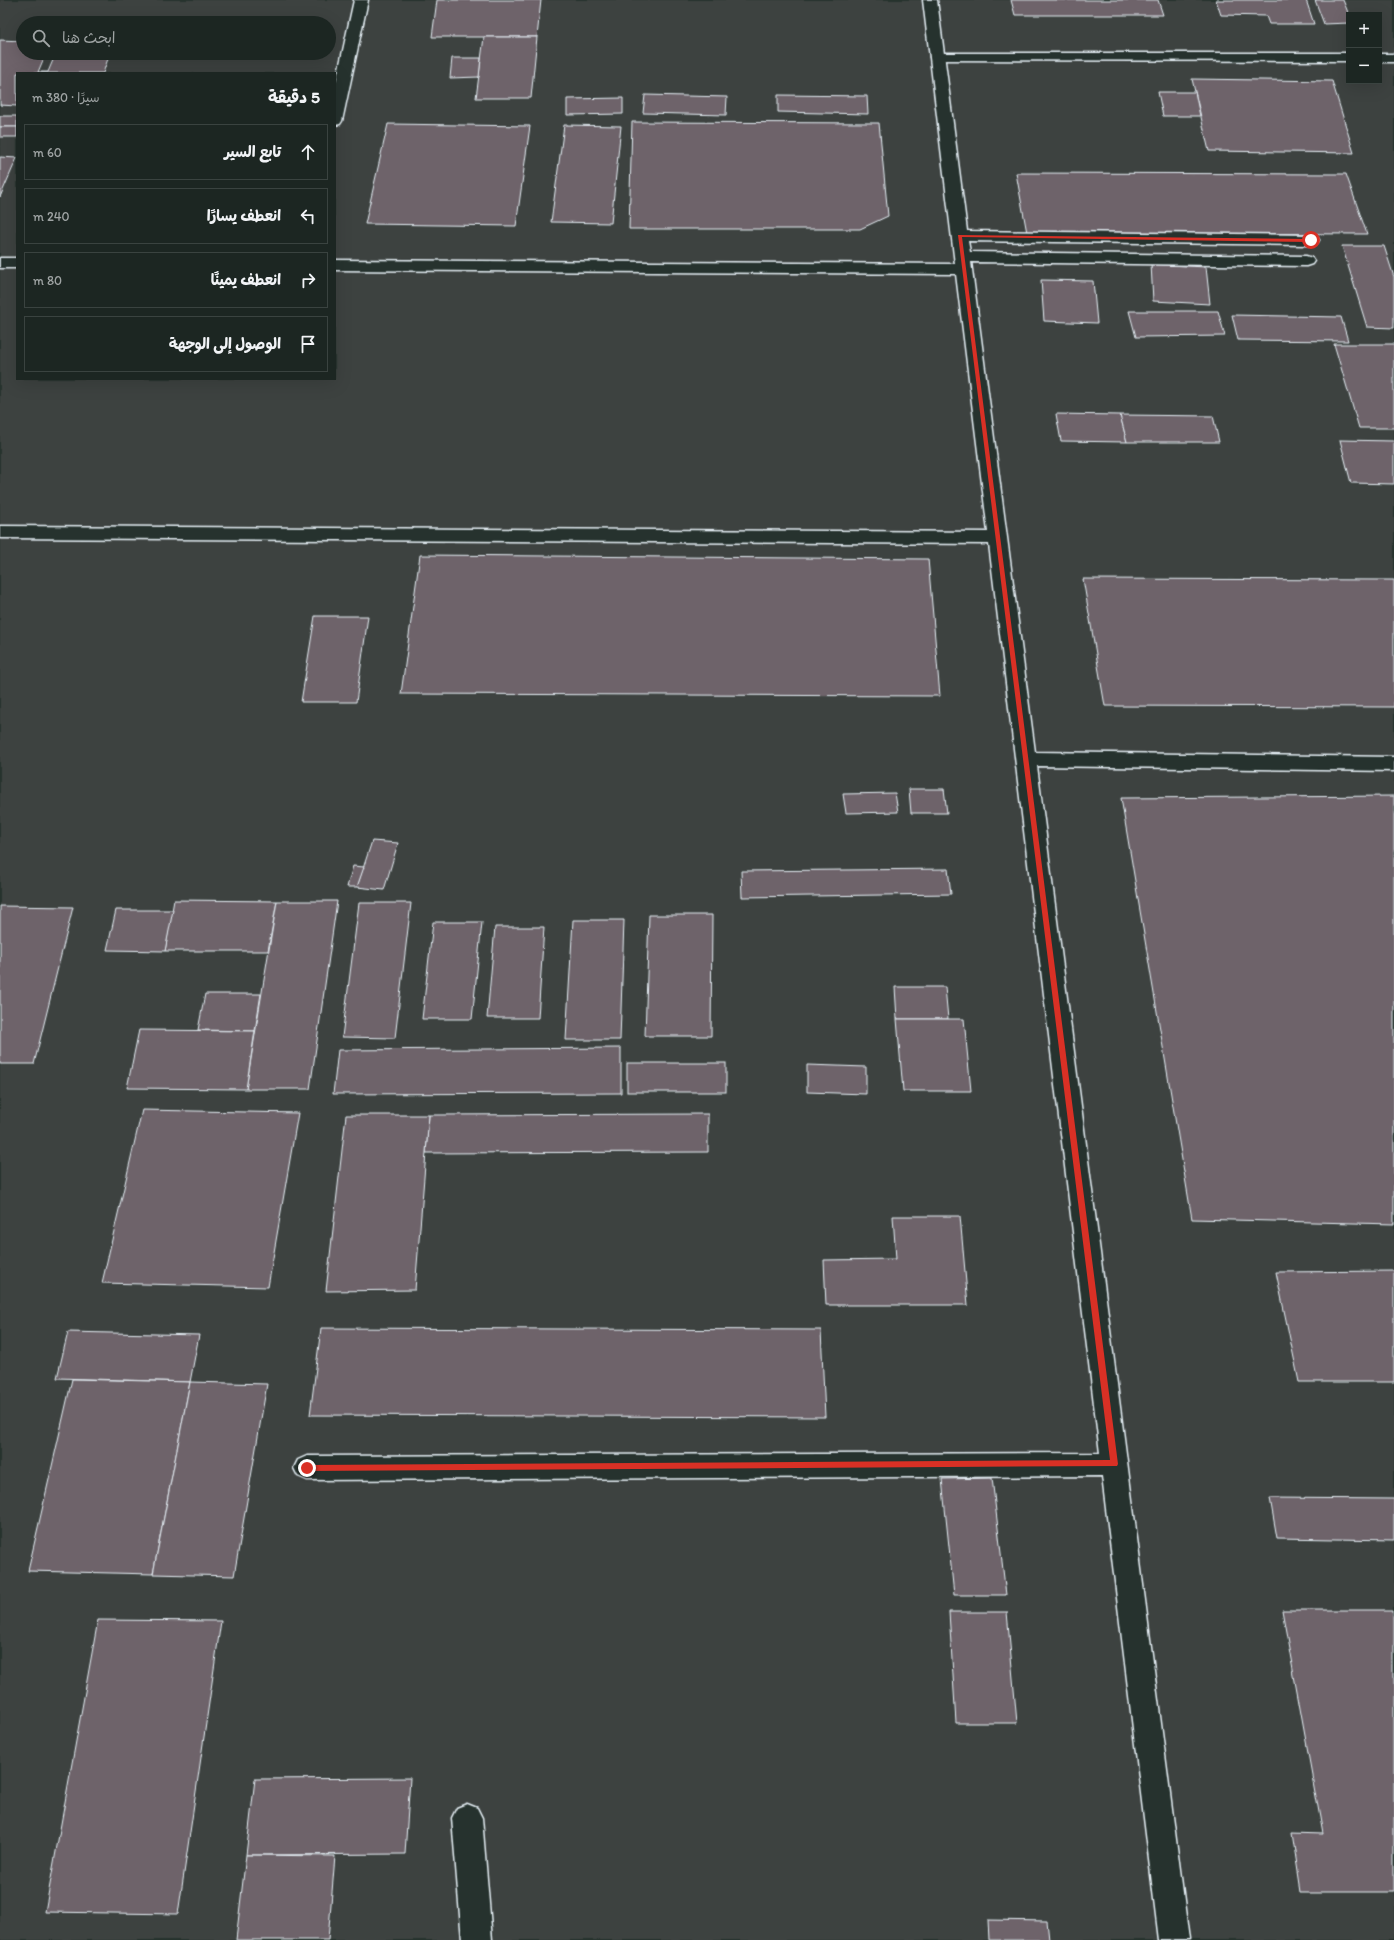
<!DOCTYPE html>
<html lang="ar">
<head>
<meta charset="utf-8">
<style>
  body { margin:0; font-family:Itim,"Playpen Sans Arabic",sans-serif; background:#252e2a; color:#f1f3f6; direction:rtl }
  .controls { position:absolute; right:12px; top:12px; display:grid; overflow:hidden; border-radius:0px; box-shadow:0 4px 16px #0002 }
  .controls button { width:36px; height:36px; display:grid; place-items:center; padding:0; border:0; border-bottom:1px solid #3a4340; background:#1c2622; color:#f1f3f6; font:20px sans-serif }
  .stop { position:absolute; width:12px; height:12px; margin:-9px; border:3px solid #d93025; border-radius:50%; background:#fff }
  .stop.end { background:#d93025; border-color:#fff; box-shadow:0 1px 4px #0008 }
  .list { margin:0; padding:0; list-style:none }
  h2 { display:flex; justify-content:space-between; align-items:center; height:52px; margin:0; padding:0 16px; font-size:17px }
  h2 small { font-size:13px; font-weight:400; color:#a0a5a5 }
  .list li { display:grid; grid-template-columns:26px 1fr auto; gap:12px; align-items:center; box-sizing:border-box; height:56px; margin:0 8px 8px; padding:0 8px; border:1px solid #3a4340; border-radius:0px }
  .list b { display:block; font-size:15px; white-space:nowrap }
  .list em { font-size:13px; font-style:normal; color:#a0a5a5 }
  .icon { flex:none; width:22px; height:22px; fill:none; stroke:currentColor; stroke-width:2; stroke-linecap:round; stroke-linejoin:round }
  .map { position:relative; flex:none; width:1394px; height:1940px; overflow:hidden; direction:ltr }
  .search { position:absolute; background:#1c2622; box-shadow:0 4px 16px #0002; left:16px; top:16px; width:320px; height:44px; display:flex; align-items:center; gap:10px; box-sizing:border-box; padding:0 14px; border-radius:22px; color:#a0a5a5; font-size:15px }
  .panel { position:absolute; background:#1c2622; box-shadow:0 4px 16px #0002; left:16px; top:72px; width:320px; height:308px; border-radius:0px; direction:rtl }
  .map>svg:first-child { display:block }
  .built { fill:#3c423f; fill-rule:evenodd }
  .building { fill:#6e646a; stroke:#e8f1f8 }
  .lines { fill:none; stroke-linecap:round; stroke-linejoin:round }
  .lane-casing { stroke:#e8f1f8; stroke-width:3 }
  .street-casing { stroke:#e8f1f8; stroke-width:3 }
  .lane { fill:#26332d; fill-rule:evenodd }
  .street { fill:#26332d; fill-rule:evenodd }
  .route { fill:#d93025 }
</style>
</head>
<body>
<div class="map">
<svg width="1394" height="1940" viewBox="0 0 1394 1940">
  <rect width="100%" height="100%" fill="#26332d"/>
  <filter id="ink" filterUnits="userSpaceOnUse"><feTurbulence type="fractalNoise" baseFrequency=".025" numOctaves="2"/><feDisplacementMap in="SourceGraphic" scale="8" xChannelSelector="R" yChannelSelector="G"/><feConvolveMatrix kernelMatrix="1 2 1 2 8 2 1 2 1" color-interpolation-filters="sRGB"/></filter>
  <g filter="url(#ink)">
    <path class="built" d="M 0,0 L 1394,0 L 1394,1940 L 0,1940 ZM 1349,15 L 1379,15 L 1379,81 L 1349,81 ZM 23,23 L 329,23 L 329,53 L 23,53 ZM 17,73 L 335,73 L 335,379 L 17,379 Z"/>
    <g class="building">
      <path d="M 437,0 L 541,0 L 537,37 L 432,37 Z"/>
      <path d="M 1011,0 L 1158,0 L 1163,15 L 1015,15 Z"/>
      <path d="M 1216,0 L 1306,0 L 1314,24 L 1269,24 L 1266,16 L 1221,15 Z"/>
      <path d="M 1315,0 L 1343,0 L 1349,15 L 1349,23 L 1324,24 Z"/>
      <path d="M 484,37 L 537,37 L 531,98 L 476,98 Z"/>
      <path d="M 0,40 L 23,41 L 23,53 L 46,53 L 38,72 L 48,72 L 56,53 L 110,53 L 103,73 L 17,73 L 17,106 L 0,105 Z"/>
      <path d="M 452,58 L 481,58 L 479,77 L 450,78 Z"/>
      <path d="M 1192,79 L 1332,81 L 1354,153 L 1209,151 Z"/>
      <path d="M 1158,92 L 1195,92 L 1200,116 L 1163,116 Z"/>
      <path d="M 645,95 L 727,97 L 726,115 L 643,113 Z"/>
      <path d="M 778,95 L 867,96 L 868,114 L 778,112 Z"/>
      <path d="M 623,98 L 623,114 L 567,115 L 567,99 Z"/>
      <rect x="0" y="116" width="17" height="11"/>
      <path d="M 632,122 L 879,123 L 888,216 L 860,229 L 629,229 Z"/>
      <path d="M 388,124 L 530,126 L 516,226 L 365,224 Z"/>
      <path d="M 564,125 L 621,126 L 611,223 L 551,222 Z"/>
      <rect x="0" y="127" width="17" height="10"/>
      <path d="M 0,157 L 17,158 L 0,197 Z"/>
      <path d="M 1016,173 L 1346,174 L 1367,234 L 1027,233 Z"/>
      <path d="M 1342,246 L 1384,246 L 1394,277 L 1394,328 L 1367,327 Z"/>
      <path d="M 1151,264 L 1206,267 L 1210,304 L 1153,301 Z"/>
      <path d="M 1041,280 L 1093,281 L 1097,323 L 1044,321 Z"/>
      <path d="M 1129,311 L 1218,311 L 1225,336 L 1136,337 Z"/>
      <path d="M 1232,315 L 1341,317 L 1348,341 L 1238,340 Z"/>
      <path d="M 1334,344 L 1394,344 L 1394,428 L 1359,428 Z"/>
      <path d="M 1056,414 L 1120,415 L 1127,442 L 1061,441 Z"/>
      <path d="M 1120,415 L 1213,416 L 1219,442 L 1127,442 Z"/>
      <path d="M 1340,440 L 1394,441 L 1394,484 L 1351,483 Z"/>
      <path d="M 420,555 L 928,559 L 940,696 L 401,694 Z"/>
      <path d="M 1083,579 L 1394,580 L 1394,707 L 1105,706 Z"/>
      <path d="M 315,616 L 368,616 L 356,702 L 301,702 Z"/>
      <path d="M 909,789 L 944,789 L 947,813 L 911,813 Z"/>
      <path d="M 895,793 L 898,812 L 846,813 L 843,794 Z"/>
      <path d="M 1394,796 L 1394,1224 L 1192,1219 L 1121,798 Z"/>
      <path d="M 372,841 L 398,843 L 384,890 L 357,887 Z"/>
      <path d="M 353,866 L 364,867 L 357,887 L 347,887 Z"/>
      <path d="M 948,869 L 951,894 L 742,897 L 741,871 Z"/>
      <path d="M 174,900 L 277,901 L 268,951 L 165,951 Z"/>
      <path d="M 277,901 L 337,901 L 310,1089 L 246,1089 Z"/>
      <path d="M 359,903 L 411,903 L 395,1038 L 342,1037 Z"/>
      <path d="M 0,906 L 73,907 L 34,1064 L 0,1064 Z"/>
      <path d="M 116,910 L 173,910 L 165,951 L 107,950 Z"/>
      <path d="M 649,915 L 712,915 L 711,1036 L 645,1036 Z"/>
      <path d="M 573,920 L 624,920 L 620,1040 L 566,1040 Z"/>
      <path d="M 433,922 L 482,922 L 472,1019 L 422,1019 Z"/>
      <path d="M 495,927 L 544,927 L 538,1018 L 487,1018 Z"/>
      <path d="M 895,987 L 945,987 L 948,1019 L 897,1019 Z"/>
      <path d="M 205,994 L 261,994 L 255,1031 L 198,1030 Z"/>
      <path d="M 897,1019 L 964,1019 L 971,1091 L 903,1091 Z"/>
      <path d="M 139,1030 L 255,1031 L 246,1089 L 127,1088 Z"/>
      <path d="M 621,1048 L 621,1093 L 333,1094 L 338,1050 Z"/>
      <rect x="627" y="1063" width="99" height="29"/>
      <path d="M 807,1065 L 866,1067 L 866,1094 L 807,1092 Z"/>
      <path d="M 142,1110 L 298,1113 L 268,1287 L 102,1283 Z"/>
      <path d="M 708,1114 L 708,1152 L 426,1153 L 429,1115 Z"/>
      <path d="M 346,1115 L 429,1115 L 415,1290 L 326,1291 Z"/>
      <path d="M 893,1216 L 960,1216 L 968,1305 L 826,1305 L 824,1260 L 896,1259 Z"/>
      <path d="M 1394,1271 L 1394,1382 L 1299,1382 L 1276,1272 Z"/>
      <path d="M 321,1328 L 821,1330 L 825,1417 L 310,1415 Z"/>
      <path d="M 68,1332 L 199,1335 L 190,1382 L 57,1378 Z"/>
      <path d="M 72,1379 L 190,1382 L 153,1574 L 28,1571 Z"/>
      <path d="M 190,1382 L 267,1384 L 234,1576 L 153,1574 Z"/>
      <path d="M 992,1478 L 1006,1595 L 954,1595 L 942,1479 Z"/>
      <path d="M 1270,1498 L 1394,1499 L 1394,1540 L 1277,1538 Z"/>
      <path d="M 1282,1610 L 1394,1610 L 1394,1891 L 1300,1891 L 1291,1833 L 1323,1834 Z"/>
      <path d="M 949,1612 L 1007,1612 L 1017,1723 L 956,1723 Z"/>
      <path d="M 98,1620 L 221,1621 L 178,1914 L 45,1912 Z"/>
      <path d="M 410,1778 L 405,1854 L 246,1855 L 255,1779 Z"/>
      <path d="M 246,1855 L 335,1856 L 328,1940 L 236,1940 Z"/>
      <path d="M 988,1920 L 1047,1921 L 1049,1940 L 989,1940 Z"/>
    </g>
    <g class="lines">
      <defs>
        <g id="lane">
          <path d="M 354,0 L 368,0 L 342,121 L 340,124 L 335,125 L 335,87 Z"/>
          <path d="M 923,0 L 937,0 L 967,231 L 1311,235 L 1317,237 L 1319,240 L 1317,243 L 1311,245 L 968,241 L 970,252 L 1306,256 L 1312,258 L 1314,261 L 1312,264 L 1306,266 L 971,262 L 1035,752 L 1394,757 L 1394,771 L 1037,766 L 1189,1940 L 1159,1940 L 1102,1476 L 307,1480 L 298,1476 L 294,1468 L 298,1460 L 307,1456 L 1100,1453 L 989,544 L 0,538 L 0,526 L 988,532 L 956,274 L 335,270 L 335,260 L 955,264 Z"/>
          <rect x="0" y="258" width="17" height="10"/>
          <path d="M 467,1804 L 477,1808 L 482,1818 L 492,1940 L 462,1940 L 452,1818 L 457,1808 Z"/>
        </g>
        <g id="street">
          <path d="M 937,53 L 1349,53 L 1349,61 L 932,60 L 930,57 L 932,54 Z"/>
          <rect x="1379" y="54" width="15" height="8"/>
        </g>
      </defs>
      <use href="#lane" class="lane-casing"/>
      <use href="#street" class="street-casing"/>
      <use href="#lane" class="lane"/>
      <use href="#street" class="street"/>
    </g>
  </g>
  <path class="route" d="M 958,235 L 1311,239 L 1313,240 L 1311,242 L 962,237 L 1118,1464 L 1117,1466 L 304,1471 L 303,1468 L 307,1465 L 1110,1460 Z"/>
</svg>
<div class="controls">
<button>+</button>
<button>−</button>
</div>
<div class="stop" style="left:1311px;top:240px"></div>
<div class="stop end" style="left:307px;top:1468px"></div>
<div class="search"><svg class="icon" aria-label="search" viewBox="0 0 24 24"><circle cx="10" cy="10" r="6"/><path d="M15 15l6 6"/></svg>ابحث هنا</div>
<section class="panel">
<h2>5 دقيقة<small>سيرًا · 380 m</small></h2>
<ul class="list">
<li><svg class="icon" aria-label="ahead" viewBox="0 0 24 24"><path d="M12 20V5M6 11l6-6 6 6"/></svg><div><b>تابع السير</b></div><em>60 m</em></li>
<li><svg class="icon" aria-label="left" viewBox="0 0 24 24"><path d="M17 20v-9H6M10 6l-5 5 5 5"/></svg><div><b>انعطف يسارًا</b></div><em>240 m</em></li>
<li><svg class="icon" aria-label="right" viewBox="0 0 24 24"><path d="M7 20v-9h11M14 6l5 5-5 5"/></svg><div><b>انعطف يمينًا</b></div><em>80 m</em></li>
<li><svg class="icon" aria-label="arrive" viewBox="0 0 24 24"><path d="M6 21V4h12l-3 4 3 4H6"/></svg><div><b>الوصول إلى الوجهة</b></div></li>
</ul>
</section>
</div>
</body>
</html>
